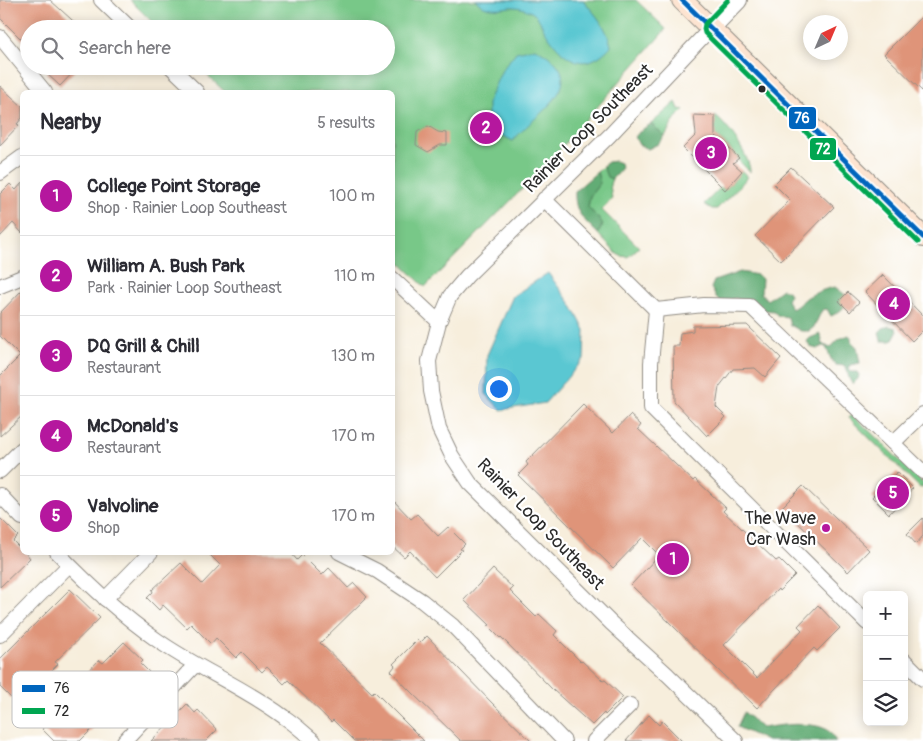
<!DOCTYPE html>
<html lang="en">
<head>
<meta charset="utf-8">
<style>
  body { margin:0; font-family:Pangolin,sans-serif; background:#f2f2f3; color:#2b2b33 }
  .controls { position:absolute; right:15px; bottom:15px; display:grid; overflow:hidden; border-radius:8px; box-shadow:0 2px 12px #0003 }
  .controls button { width:45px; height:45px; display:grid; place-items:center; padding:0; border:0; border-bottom:1px solid #e1e1e2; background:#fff; color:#2b2b33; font:25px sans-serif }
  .compass { position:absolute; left:803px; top:15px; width:45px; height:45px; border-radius:50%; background:#fff; box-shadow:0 2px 12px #0003; rotate:44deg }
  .you { position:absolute; left:498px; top:388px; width:18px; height:18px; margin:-12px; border:4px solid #fff; border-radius:50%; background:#1a73e8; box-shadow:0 0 0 8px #1a73e833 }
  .badge { display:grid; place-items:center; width:32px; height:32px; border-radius:50%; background:#b5179e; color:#fff; font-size:16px; font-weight:700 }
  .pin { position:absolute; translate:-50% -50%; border:2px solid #fff; box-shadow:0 1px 5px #0006 }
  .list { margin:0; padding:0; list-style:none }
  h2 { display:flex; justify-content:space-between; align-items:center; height:65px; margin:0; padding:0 20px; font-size:21px }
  h2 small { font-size:16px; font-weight:400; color:#7c7c81 }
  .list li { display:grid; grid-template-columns:32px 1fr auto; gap:15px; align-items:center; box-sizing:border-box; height:80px; padding:0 20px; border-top:1px solid #e1e1e2 }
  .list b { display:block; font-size:19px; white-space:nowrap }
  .list p { margin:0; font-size:16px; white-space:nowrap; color:#7c7c81 }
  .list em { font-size:16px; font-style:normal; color:#7c7c81 }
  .icon { flex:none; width:28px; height:28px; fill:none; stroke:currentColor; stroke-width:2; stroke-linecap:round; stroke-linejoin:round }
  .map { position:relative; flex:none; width:923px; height:741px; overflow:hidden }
  .search { position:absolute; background:#fff; box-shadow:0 2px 12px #0003; left:20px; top:20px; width:375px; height:55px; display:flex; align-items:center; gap:12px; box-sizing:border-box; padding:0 18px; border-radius:28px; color:#7c7c81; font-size:19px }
  .panel { position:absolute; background:#fff; box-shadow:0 2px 12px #0003; left:20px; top:90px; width:375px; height:465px; border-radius:8px }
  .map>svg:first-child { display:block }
  .green { fill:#78c888; stroke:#527a5a }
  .forest { fill:#62ac74; stroke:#466c50 }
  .water { fill:#5ac7d2; stroke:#42797e }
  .building { fill:#df9479 }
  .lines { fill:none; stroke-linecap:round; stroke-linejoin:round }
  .minor-casing { stroke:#918c84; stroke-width:16 }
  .tertiary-casing { stroke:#918c84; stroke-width:20 }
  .secondary-casing { stroke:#918c84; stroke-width:22 }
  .minor { stroke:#fff; stroke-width:14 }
  .tertiary { stroke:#fff; stroke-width:18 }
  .secondary { stroke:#fde4d1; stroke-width:20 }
  .bus-1-casing { stroke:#fff; stroke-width:9 }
  .bus-2-casing { stroke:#fff; stroke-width:9 }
  .bus-1 { stroke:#0065bd; stroke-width:5 }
  .bus-2 { stroke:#00a651; stroke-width:5 }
  .bus-dot { fill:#2b2b2b; stroke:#fff; stroke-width:2 }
  .poi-dot { fill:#b5179e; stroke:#fff; stroke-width:2 }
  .labels { text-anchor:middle; stroke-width:4.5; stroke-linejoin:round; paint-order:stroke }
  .street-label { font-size:18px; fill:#2b2b2b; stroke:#fff }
  .poi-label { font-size:18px; fill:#2b2b2b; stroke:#fff; text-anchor:end }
  .key { fill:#fff; stroke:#bfbfbf; stroke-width:1 }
  .key-label { font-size:14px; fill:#2b2b2b }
  .line-badge { stroke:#fff; stroke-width:2 }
  .badge-label { font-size:14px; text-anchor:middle; font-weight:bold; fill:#fff }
</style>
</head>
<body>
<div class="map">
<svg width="923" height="741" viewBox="0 0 923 741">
  <rect width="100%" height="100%" fill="#fff"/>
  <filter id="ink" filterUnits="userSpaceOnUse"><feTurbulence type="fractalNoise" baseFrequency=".02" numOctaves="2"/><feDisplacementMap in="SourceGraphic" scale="10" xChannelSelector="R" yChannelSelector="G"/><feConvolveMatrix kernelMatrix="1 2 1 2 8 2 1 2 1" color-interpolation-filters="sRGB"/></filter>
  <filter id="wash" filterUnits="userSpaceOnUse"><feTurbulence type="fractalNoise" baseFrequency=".0096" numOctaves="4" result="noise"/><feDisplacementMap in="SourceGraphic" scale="20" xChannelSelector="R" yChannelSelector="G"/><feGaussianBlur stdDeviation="1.12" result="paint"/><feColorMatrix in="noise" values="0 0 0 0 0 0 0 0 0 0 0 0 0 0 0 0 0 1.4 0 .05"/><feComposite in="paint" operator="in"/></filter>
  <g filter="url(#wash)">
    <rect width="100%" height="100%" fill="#f7eedc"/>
    <g class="green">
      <path d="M 130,0 L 636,0 L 666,29 L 548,163 L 425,287 L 393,256 L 392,92 L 225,92 L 198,66 L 386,66 L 386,29 L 159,29 Z"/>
      <path d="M 676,102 L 679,109 L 684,110 L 675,119 L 665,136 L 651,124 Z"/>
      <path d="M 715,116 C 727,124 751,158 750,172 L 737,159 L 738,157 L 715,135 Z"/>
      <path d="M 603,166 L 607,177 L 612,179 L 610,184 L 612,199 L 602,210 L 639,247 L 628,257 L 621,256 L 617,254 L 598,234 L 603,224 L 588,207 L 590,196 L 600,183 L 597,172 Z"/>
      <path d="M 742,171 L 748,177 L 717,209 L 712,209 L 704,204 L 721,187 L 725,190 Z"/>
      <path d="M 853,415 L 923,483 L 923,487 L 920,488 L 849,418 L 850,416 Z"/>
    </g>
    <g class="forest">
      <path d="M 651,124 L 665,136 L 658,144 L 648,149 L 639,145 L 635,137 L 641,130 Z"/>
      <path d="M 615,161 L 620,163 L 622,168 L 612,179 L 607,177 L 603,166 L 608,162 Z"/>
      <path d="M 597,172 L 600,183 L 590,196 L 588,207 L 603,224 L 598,234 C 584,219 574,214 575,191 Z"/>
      <path d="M 740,272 L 758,275 L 762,279 L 761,293 L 767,300 L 782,289 L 788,291 L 790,295 L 787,300 L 792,309 C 798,306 800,303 805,299 C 811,294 827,288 835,287 L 848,297 C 846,308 840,312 831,316 L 827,309 L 822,310 L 814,327 L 809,331 L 801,331 L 790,325 L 788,317 L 778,316 L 774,311 L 764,310 L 735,298 L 729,301 L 721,302 L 716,297 L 711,288 L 714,281 Z"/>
      <path d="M 889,326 L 896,328 L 897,332 L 892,341 L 881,341 L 879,332 L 883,328 Z"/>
      <path d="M 820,334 L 822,339 L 821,343 L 830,348 L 839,339 L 849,335 L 851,337 L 851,341 L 857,347 L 860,363 L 850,365 L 849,368 L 851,372 L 857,372 L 859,375 L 858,379 L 853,384 C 847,379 849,372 845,366 L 836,365 L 831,359 L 826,347 L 823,346 L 817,349 L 810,347 L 807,341 L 810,338 Z"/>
      <path d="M 744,712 L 762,728 C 779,725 810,721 826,729 C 830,731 833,737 836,741 L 767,741 L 737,727 Z"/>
    </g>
    <g class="water">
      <path d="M 476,0 L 583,0 C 596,15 607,27 611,46 C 584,76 563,59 545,31 C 540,23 539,15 529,11 C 525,9 519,7 514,7 C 511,6 507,8 503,8 C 494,9 481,8 476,0 Z"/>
      <path d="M 535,48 C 599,82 536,111 513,141 L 499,134 L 493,126 L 488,115 L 488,101 L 502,70 L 516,52 Z"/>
      <path d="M 548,273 L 571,304 L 585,330 L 584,359 L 545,403 L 501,410 L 486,394 L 487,355 L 513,296 Z"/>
    </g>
    <g id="blocks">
      <g class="building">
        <path d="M 0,0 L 50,0 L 82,29 L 29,29 L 29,47 L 0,18 Z"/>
        <path d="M 923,15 L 923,92 L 884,54 Z"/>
        <path d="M 52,66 L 79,66 L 60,86 L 46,73 Z"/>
        <path d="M 0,86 L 22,106 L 22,118 L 17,124 L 19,125 L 0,145 Z"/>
        <path d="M 694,115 L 715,116 L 715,135 L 739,158 L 733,163 L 742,171 L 725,190 L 683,148 L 696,135 Z"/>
        <path d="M 428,126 L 438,132 L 447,133 L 447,145 L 440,145 L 428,152 L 416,145 L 417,132 Z"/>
        <path d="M 791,167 L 834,207 L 781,261 L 755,236 L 790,200 L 774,184 Z"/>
        <path d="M 22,183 L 22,233 L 13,223 L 0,237 L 0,194 L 10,184 L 16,190 Z"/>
        <path d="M 883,275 L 923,316 L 923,330 L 912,341 L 865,292 Z"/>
        <path d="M 22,290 L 22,416 L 0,436 L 0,376 L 20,356 L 0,336 L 0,313 Z"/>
        <path d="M 848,292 L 859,302 L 850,312 L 839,301 Z"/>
        <path d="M 747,325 L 781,358 L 765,377 L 755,368 L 733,369 L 719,387 L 716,407 L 726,417 L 707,436 L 674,401 L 673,346 L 679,346 L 680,333 L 693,331 L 693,326 Z"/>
        <path d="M 583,404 L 613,433 L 630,415 L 641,425 L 638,429 L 693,481 L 695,479 L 726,508 L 723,511 L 776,561 L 779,559 L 795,575 L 779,591 L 778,589 L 724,645 L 757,678 L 802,630 L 798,626 L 818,605 L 840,628 L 817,651 L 814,648 L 757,708 L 631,585 L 659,555 L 642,538 L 613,568 L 518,475 L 528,465 L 526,462 Z"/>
        <path d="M 897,472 L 913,488 L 889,514 L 872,497 Z"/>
        <path d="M 803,486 L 869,550 L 848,572 L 782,507 Z"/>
        <path d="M 392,499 L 411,519 L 417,514 L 438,536 L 448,527 L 465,544 L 460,549 L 462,550 L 435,577 L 410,551 L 404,557 L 392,546 Z"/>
        <path d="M 0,518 L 18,536 L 13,541 L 22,550 L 22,552 L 25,552 L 30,558 L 0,587 Z"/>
        <path d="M 923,518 L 923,536 L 916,544 L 907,534 Z"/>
        <path d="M 207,552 L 290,552 L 297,560 L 302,555 L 322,575 L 329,568 L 348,588 L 354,583 L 367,597 L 320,643 L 372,693 L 374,691 L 424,741 L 354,741 L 333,720 L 331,722 L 288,680 L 284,684 L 267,667 L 262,672 L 242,652 L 236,658 L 216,638 L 211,644 L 191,624 L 187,628 L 163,605 L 159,610 L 147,598 L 153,592 L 152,590 L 181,563 L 202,584 L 220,565 Z"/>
        <path d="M 493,569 L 513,588 L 510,591 L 536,617 L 539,614 L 557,631 L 554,635 L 581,662 L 582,661 L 603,681 L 605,680 L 623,697 L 605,715 L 604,713 L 592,725 L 553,690 L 501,637 L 500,638 L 488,626 L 490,625 L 464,600 Z"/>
        <path d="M 70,589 L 100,618 L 55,662 L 58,664 L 43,679 L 40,677 L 18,700 L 13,695 L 11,698 L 0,687 L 0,659 Z"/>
        <path d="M 427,636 L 492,703 L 531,741 L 461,741 L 408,689 L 391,671 L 395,666 L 393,664 L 417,640 L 420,643 Z"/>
        <path d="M 124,642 L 143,660 L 140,663 L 149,672 L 80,741 L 54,741 L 42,729 L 44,727 L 38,722 L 56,705 L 59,708 L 85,681 L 82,678 L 99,660 L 103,663 Z"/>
        <path d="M 187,704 L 195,713 L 198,710 L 217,730 L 206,741 L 151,741 Z"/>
        <path d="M 649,715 L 659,725 L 662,721 L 682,741 L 626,741 Z"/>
      </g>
    </g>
  </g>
  <g filter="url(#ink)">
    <use href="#blocks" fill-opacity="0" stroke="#918c84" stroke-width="1"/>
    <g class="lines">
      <defs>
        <g id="minor">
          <path d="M 101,0 L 131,29"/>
          <path d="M 711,28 L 610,135 L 467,276 L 450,296 L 439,322 L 429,361 L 431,391 L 439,429 L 452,456 L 470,483 L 611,623 L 668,675 L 736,741"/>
          <path d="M 0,37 L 45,92"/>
          <path d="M 170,66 L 197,92"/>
          <path d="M 0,173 L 22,157"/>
          <path d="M 544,199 L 656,310"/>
          <path d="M 392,278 L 439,322"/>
          <path d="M 0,286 L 22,277"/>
          <path d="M 656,310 L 651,363 L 651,408 L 867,623"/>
          <path d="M 656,310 L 704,305 L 750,306 L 923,472"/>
          <path d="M 893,443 L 923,414"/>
          <path d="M 0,471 L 22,449"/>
          <path d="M 0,495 L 22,518"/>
          <path d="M 57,552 C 88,584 121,615 157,640 C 198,669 244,687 284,717 C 295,724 304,733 314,741"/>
          <path d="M 339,552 L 377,571 L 422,601 L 453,626 L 564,741"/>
          <path d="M 105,599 L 151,552"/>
          <path d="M 0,635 L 69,565"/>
          <path d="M 904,660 L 923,679"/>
          <path d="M 124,741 L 195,665"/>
          <path d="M 594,741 L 630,705"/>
        </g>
        <path id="tertiary" d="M 711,28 L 738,0"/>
        <path id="secondary" d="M 682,0 L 923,237"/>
      </defs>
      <use href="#minor" class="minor-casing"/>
      <use href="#tertiary" class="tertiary-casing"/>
      <use href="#secondary" class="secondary-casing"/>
      <use href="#minor" class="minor"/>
      <use href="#tertiary" class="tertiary"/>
      <use href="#secondary" class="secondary"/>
      <defs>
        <path id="bus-1" d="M 682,0 L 923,237"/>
        <path id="bus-2" d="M 728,0 L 705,24 L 704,29 L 705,33 L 918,242"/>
      </defs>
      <use href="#bus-1" class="bus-1-casing"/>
      <use href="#bus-2" class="bus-2-casing"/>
      <use href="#bus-1" class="bus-1"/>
      <use href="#bus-2" class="bus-2"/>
    </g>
  </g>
  <circle class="bus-dot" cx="762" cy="89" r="4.5"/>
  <circle class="poi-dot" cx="826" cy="528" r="5"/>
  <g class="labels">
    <g class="street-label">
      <text transform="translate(588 128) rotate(-45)" y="6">Rainier Loop Southeast</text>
      <text transform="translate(541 524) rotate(46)" y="6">Rainier Loop Southeast</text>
    </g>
    <g class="poi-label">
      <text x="816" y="524">The Wave<tspan x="816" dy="21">Car Wash</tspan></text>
    </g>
  </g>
  <rect x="12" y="671" width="166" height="57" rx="8" class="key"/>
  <rect x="22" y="685" width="23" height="7" fill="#0065bd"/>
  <rect x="22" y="708" width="23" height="6" fill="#00a651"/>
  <g class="key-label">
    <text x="54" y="693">76</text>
    <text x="54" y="716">72</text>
  </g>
  <g class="line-badge">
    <rect x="788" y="106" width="29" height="24" rx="5" fill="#0065bd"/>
    <rect x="809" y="137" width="28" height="24" rx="5" fill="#00a651"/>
  </g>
  <g class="badge-label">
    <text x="802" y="123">76</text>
    <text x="823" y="154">72</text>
  </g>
</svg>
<div class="controls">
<button>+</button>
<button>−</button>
<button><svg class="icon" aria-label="layers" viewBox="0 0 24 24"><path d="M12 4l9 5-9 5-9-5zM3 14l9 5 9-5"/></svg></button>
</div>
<svg class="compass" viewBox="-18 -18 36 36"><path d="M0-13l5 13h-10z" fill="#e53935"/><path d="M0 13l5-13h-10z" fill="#7c7c81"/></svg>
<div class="you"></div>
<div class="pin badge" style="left:673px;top:559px">1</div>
<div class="pin badge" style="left:486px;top:128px">2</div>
<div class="pin badge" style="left:711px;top:153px">3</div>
<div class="pin badge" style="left:894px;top:304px">4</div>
<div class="pin badge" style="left:893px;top:493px">5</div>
<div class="search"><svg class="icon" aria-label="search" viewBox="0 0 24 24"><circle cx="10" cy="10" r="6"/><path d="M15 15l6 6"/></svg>Search here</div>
<section class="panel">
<h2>Nearby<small>5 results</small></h2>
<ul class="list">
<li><span class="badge">1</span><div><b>College Point Storage</b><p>Shop · Rainier Loop Southeast</p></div><em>100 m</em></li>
<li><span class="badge">2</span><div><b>William A. Bush Park</b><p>Park · Rainier Loop Southeast</p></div><em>110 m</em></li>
<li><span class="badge">3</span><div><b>DQ Grill &amp; Chill</b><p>Restaurant</p></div><em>130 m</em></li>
<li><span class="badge">4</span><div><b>McDonald's</b><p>Restaurant</p></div><em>170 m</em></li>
<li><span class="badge">5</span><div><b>Valvoline</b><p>Shop</p></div><em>170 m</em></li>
</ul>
</section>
</div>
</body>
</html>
